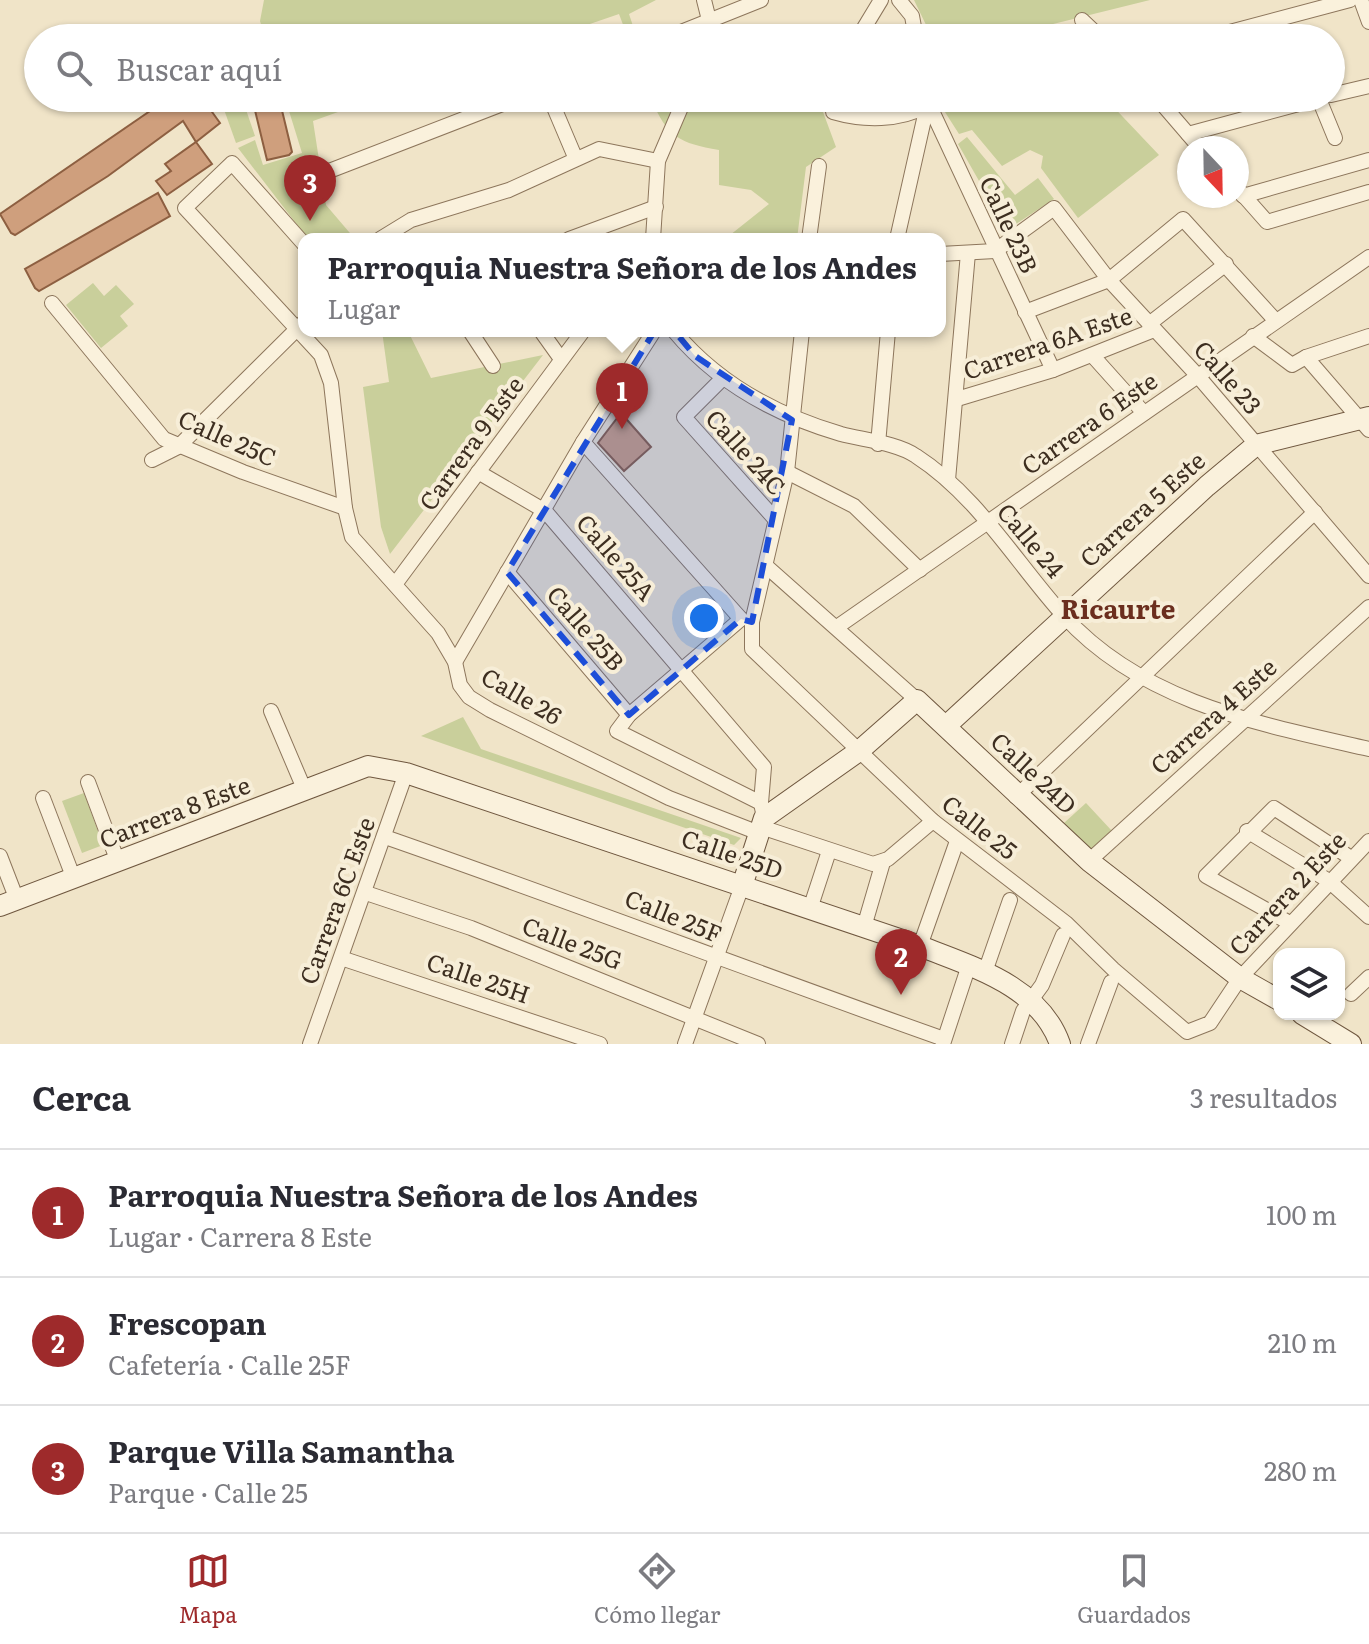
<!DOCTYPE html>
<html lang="es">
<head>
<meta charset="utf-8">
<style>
  body { margin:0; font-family:Literata,serif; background:#f7f7f7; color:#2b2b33 }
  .controls { position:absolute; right:24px; bottom:24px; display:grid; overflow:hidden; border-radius:16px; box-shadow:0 2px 6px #0004 }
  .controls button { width:72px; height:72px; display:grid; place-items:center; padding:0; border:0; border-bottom:2px solid #e1e1e2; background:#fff; color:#2b2b33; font:40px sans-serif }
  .compass { position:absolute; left:1177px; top:136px; width:72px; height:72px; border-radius:50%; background:#fff; box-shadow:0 2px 6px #0004; rotate:158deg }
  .you { position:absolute; left:704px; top:618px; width:28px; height:28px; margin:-20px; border:6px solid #fff; border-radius:50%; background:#1a73e8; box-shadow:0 0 0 12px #1a73e833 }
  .badge { display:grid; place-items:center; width:52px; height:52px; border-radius:50%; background:#9e2a2b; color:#fff; font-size:26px; font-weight:700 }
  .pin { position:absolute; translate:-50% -66px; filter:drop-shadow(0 2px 4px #0008) }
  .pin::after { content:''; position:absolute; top:42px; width:28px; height:24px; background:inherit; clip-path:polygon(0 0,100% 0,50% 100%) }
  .popup { position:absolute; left:298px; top:233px; width:648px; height:104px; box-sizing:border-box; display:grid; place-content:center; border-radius:16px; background:#fff; filter:drop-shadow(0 2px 6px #0005); font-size:26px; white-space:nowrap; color:#7c7c81 }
  .popup b { font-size:30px; color:#2b2b33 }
  .popup::after { content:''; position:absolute; left:50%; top:100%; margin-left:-16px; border:16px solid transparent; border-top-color:#fff }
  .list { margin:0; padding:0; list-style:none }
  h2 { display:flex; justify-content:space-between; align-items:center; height:104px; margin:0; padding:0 32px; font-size:34px }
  h2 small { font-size:26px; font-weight:400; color:#7c7c81 }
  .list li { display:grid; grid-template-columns:52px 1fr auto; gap:24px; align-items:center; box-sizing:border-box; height:128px; padding:0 32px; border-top:2px solid #e1e1e2 }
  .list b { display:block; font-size:30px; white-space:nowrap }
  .list p { margin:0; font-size:26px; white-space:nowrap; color:#7c7c81 }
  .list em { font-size:26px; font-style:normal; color:#7c7c81 }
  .icon { flex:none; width:44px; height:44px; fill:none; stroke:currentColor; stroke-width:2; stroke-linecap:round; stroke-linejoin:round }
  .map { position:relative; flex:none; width:1369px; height:1044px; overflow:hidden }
  .search { position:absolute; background:#fff; box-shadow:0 2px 6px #0004; left:24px; right:24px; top:24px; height:88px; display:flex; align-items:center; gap:20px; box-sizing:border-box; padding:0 28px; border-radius:44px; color:#7c7c81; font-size:30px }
  .sheet { height:488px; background:#fff }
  nav { display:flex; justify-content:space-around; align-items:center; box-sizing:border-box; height:112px; border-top:2px solid #e1e1e2; background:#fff; font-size:22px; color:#7c7c81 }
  nav a { display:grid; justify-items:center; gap:4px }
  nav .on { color:#9e2a2b }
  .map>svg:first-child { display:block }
  .green { fill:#c9cf9b }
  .building { fill:#cf9f7d; stroke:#8d5f41; stroke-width:2 }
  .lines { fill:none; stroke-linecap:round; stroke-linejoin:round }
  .street-casing { stroke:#8d765c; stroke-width:16 }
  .secondary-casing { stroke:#6f573f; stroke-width:22 }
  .street { stroke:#faf1dc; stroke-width:14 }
  .secondary { stroke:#faf1dc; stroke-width:20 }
  .marked { fill:#1d4ed8; fill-opacity:0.2; stroke:#1d4ed8; stroke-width:6; stroke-dasharray:16 10; stroke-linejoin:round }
  .labels { text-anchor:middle; stroke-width:8; stroke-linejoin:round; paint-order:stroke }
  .street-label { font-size:24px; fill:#3d2e20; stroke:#f7eed8 }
  .neighbourhood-label { font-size:26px; font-weight:bold; fill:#6b2e1e; stroke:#f7eed8 }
</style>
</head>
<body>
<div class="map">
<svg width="1369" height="1044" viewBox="0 0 1369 1044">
  <rect width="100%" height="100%" fill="#f0e4c8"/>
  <g class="green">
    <path d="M 264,0 L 656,0 L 629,14 L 637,38 L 628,38 L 619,14 L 549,38 L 265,38 L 260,21 Z"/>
    <path d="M 914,0 L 1150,0 L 1041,27 L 1050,38 L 923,38 L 928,29 Z"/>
    <path d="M 242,98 L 255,136 L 236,143 L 222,104 Z"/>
    <path d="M 285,98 L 377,98 L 313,121 L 326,205 L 355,239 L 308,239 L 238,148 L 255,140 L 263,165 L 302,153 Z"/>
    <path d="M 651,98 L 813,98 L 823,112 L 836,147 L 806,167 L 797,239 L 725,239 L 769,204 L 751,190 L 719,185 L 719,150 C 680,143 667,138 651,98 Z"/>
    <path d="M 936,98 L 1105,98 L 1159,155 L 1078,218 L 1041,168 L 1043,156 L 1030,150 L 1002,166 L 972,130 L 959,134 Z"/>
    <path d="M 967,137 L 1015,195 L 1038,178 L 1054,199 L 1007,230 L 958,144 Z"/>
    <path d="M 93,283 L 104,296 L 116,285 L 134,304 L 120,316 L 128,326 L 101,348 L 66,305 Z"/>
    <path d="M 382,331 L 408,331 L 431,378 L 543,355 L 390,554 L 381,527 L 363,387 L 389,382 Z"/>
    <path d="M 463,717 L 481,749 L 741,838 L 734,845 L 421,736 Z"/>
    <path d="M 84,793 L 103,845 L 82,853 L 62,801 Z"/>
    <path d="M 1086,803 L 1112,831 L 1091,851 L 1064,823 Z"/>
  </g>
  <g class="building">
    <path d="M 169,98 L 202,98 L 220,123 L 196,142 L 183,121 L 108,176 L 15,235 L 11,233 L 0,214 Z"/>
    <path d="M 252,98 L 279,98 L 292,152 L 289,155 L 267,160 Z"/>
    <path d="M 196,142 L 212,164 L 167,195 L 156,181 L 171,171 L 165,164 Z"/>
    <path d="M 158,193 L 170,216 L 39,291 L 35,288 L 25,269 Z"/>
    <path d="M 621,413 L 651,447 L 624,471 L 598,443 Z"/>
  </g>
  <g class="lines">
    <defs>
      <g id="street">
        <path d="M 704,0 L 709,20 L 708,38"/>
        <path d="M 899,0 L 912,16 L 916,38"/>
        <path d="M 1361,0 L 1369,22"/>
        <path d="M 1082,20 L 1101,38"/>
        <path d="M 666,38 L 761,0"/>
        <path d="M 858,38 L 881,0"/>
        <path d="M 1207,38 L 1350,0"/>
        <path d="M 1331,95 L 1369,86"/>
        <path d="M 550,98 L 575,157"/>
        <path d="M 838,98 L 833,112 C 864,121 899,121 927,106"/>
        <path d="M 926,98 L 1053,370"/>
        <path d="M 1157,98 L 1200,148"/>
        <path d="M 1319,99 L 1335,138"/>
        <path d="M 1188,134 L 1321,98"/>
        <path d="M 311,178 L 518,98"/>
        <path d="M 1237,188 L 1267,222 L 1369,192"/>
        <path d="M 1243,196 L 1369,160"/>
        <path d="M 380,239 L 411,220 L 509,190 L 599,149 L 658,161"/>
        <path d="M 569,239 L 656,207"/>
        <path d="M 653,239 L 658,161 L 685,98"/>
        <path d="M 809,239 L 819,166"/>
        <path d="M 897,239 L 927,106"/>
        <path d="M 304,244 L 232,163 L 185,208 L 321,355 L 331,383 L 345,508 L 352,537 L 438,633 L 455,662 L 460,685 L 469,697 L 490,710 L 669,798 L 759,833"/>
        <path d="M 940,254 L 995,251 L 1054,208 L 1109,280 L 1197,375 L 1369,576"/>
        <path d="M 52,303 L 164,439 L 243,472 L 345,508"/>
        <path d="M 1025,312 L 1109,280 L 1183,219 L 1275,320"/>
        <path d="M 1149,324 L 1226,264"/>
        <path d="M 470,331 L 493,366"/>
        <path d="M 541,331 L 561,359"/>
        <path d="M 674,331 C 718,384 776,415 841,434 C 864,440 897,443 916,456 C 978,496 1016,563 1064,616 C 1143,703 1260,724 1369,749"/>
        <path d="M 802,331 L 787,472 L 752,622 L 752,649 L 933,821 L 1066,923 L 1113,969 L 1187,1032 L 1210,1023 L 1240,978 L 1369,841"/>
        <path d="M 1253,336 L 1292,365 L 1306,357 L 1369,336"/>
        <path d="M 1092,355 L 1144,413"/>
        <path d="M 1306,357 L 1369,430"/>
        <path d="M 723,378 L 684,417 L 774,518"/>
        <path d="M 957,399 L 1053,370 L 1154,330"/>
        <path d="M 583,442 L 741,619"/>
        <path d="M 878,444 L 888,331"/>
        <path d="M 152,460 L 178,447 L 304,322"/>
        <path d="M 478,472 L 545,511 L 764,767 L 761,803 L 764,818"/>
        <path d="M 787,472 L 854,506 L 920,570"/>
        <path d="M 948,480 L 968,253"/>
        <path d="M 766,566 L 917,700"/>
        <path d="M 507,572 L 629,715"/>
        <path d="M 396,583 L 583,331"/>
        <path d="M 741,619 L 629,715 L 617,731 L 761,803"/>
        <path d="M 837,627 L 1369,257"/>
        <path d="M 455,662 L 583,442 L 654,331"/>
        <path d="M 271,711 L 305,791"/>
        <path d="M 88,782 L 118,862"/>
        <path d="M 1016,797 L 1315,512"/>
        <path d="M 43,798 L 74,879"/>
        <path d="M 761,827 L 873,864 L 888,859 L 933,821"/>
        <path d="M 1247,831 L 1329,881 L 1369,917"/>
        <path d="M 385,837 C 572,902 757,973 944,1039"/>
        <path d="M 0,856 L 17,900"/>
        <path d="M 1089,861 L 1369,607"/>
        <path d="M 366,893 L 471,928 L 758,1044"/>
        <path d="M 810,909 L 829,851"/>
        <path d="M 1288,922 L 1206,876 L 1274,808 L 1351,858"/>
        <path d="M 864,927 L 883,862"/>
        <path d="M 920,946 L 957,841"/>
        <path d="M 341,958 L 600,1044"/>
        <path d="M 985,972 L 1010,900"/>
        <path d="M 1351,994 L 1369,977"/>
        <path d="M 310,1044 L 406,773"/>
        <path d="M 685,1044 L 742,886"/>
        <path d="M 943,1044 L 969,965"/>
        <path d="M 1012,1044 L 1023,1011 L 1042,985 L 1063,935"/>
        <path d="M 1088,1044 L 1111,982"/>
      </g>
      <g id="secondary">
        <path d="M 946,726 L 1207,486 L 1256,445 L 1369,417"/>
        <path d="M 742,886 L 764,818 L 859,751 L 917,700 L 1089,861 L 1240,978 L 1279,1000"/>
        <path d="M 0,906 L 368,766 L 406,773 L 920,946 C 972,967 1039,985 1060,1044"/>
        <path d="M 1302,1014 L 1351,1044"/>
      </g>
    </defs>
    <use href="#street" class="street-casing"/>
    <use href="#secondary" class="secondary-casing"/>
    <use href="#street" class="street"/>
    <use href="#secondary" class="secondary"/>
  </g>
  <path class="marked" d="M 663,317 L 695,356 L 792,420 L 752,622 L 741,619 L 629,715 L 507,572 Z"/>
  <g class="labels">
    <g class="street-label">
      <text transform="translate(1008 225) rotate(65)" y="8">Calle 23B</text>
      <text transform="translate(1048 344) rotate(-19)" y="8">Carrera 6A Este</text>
      <text transform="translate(1227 378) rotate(49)" y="8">Calle 23</text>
      <text transform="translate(1090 424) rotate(-35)" y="8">Carrera 6 Este</text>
      <text transform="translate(227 439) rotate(24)" y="8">Calle 25C</text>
      <text transform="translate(472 444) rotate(-54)" y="8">Carrera 9 Este</text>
      <text transform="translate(745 453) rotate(48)" y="8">Calle 24C</text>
      <text transform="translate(1143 510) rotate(-42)" y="8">Carrera 5 Este</text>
      <text transform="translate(1030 541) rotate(50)" y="8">Calle 24</text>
      <text transform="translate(615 558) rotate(49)" y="8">Calle 25A</text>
      <text transform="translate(585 629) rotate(49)" y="8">Calle 25B</text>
      <text transform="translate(521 697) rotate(30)" y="8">Calle 26</text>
      <text transform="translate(1214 717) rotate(-42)" y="8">Carrera 4 Este</text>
      <text transform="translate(1033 774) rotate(43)" y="8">Calle 24D</text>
      <text transform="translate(175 813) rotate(-21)" y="8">Carrera 8 Este</text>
      <text transform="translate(979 828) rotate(38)" y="8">Calle 25</text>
      <text transform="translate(732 855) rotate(19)" y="8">Calle 25D</text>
      <text transform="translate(1288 894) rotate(-47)" y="8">Carrera 2 Este</text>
      <text transform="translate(338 901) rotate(-70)" y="8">Carrera 6C Este</text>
      <text transform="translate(673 917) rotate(22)" y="8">Calle 25F</text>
      <text transform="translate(572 944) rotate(21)" y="8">Calle 25G</text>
      <text transform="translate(478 979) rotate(19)" y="8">Calle 25H</text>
    </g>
    <g class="neighbourhood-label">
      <text x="1118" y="619">Ricaurte</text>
    </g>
  </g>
</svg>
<div class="controls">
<button><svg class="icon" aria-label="layers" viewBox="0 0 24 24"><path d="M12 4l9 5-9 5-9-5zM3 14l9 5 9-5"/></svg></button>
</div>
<svg class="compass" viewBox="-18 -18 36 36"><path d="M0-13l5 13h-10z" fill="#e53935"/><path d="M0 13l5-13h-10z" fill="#7c7c81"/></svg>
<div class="you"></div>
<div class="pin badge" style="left:622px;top:429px">1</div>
<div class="popup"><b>Parroquia Nuestra Señora de los Andes</b>Lugar</div>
<div class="pin badge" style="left:901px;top:995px">2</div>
<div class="pin badge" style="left:310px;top:221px">3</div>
<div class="search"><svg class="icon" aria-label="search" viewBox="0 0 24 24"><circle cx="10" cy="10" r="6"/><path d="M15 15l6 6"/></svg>Buscar aquí</div>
</div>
<section class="sheet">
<h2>Cerca<small>3 resultados</small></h2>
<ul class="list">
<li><span class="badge">1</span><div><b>Parroquia Nuestra Señora de los Andes</b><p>Lugar · Carrera 8 Este</p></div><em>100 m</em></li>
<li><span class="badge">2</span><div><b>Frescopan</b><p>Cafetería · Calle 25F</p></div><em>210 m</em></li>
<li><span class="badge">3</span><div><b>Parque Villa Samantha</b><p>Parque · Calle 25</p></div><em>280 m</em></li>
</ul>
</section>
<nav>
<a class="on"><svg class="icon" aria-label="map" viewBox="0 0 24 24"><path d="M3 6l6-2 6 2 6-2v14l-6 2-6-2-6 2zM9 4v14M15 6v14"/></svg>Mapa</a>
<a><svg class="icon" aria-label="directions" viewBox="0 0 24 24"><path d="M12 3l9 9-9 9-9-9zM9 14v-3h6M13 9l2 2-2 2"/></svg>Cómo llegar</a>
<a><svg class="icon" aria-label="saved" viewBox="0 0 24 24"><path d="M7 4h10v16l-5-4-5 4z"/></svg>Guardados</a>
</nav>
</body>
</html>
